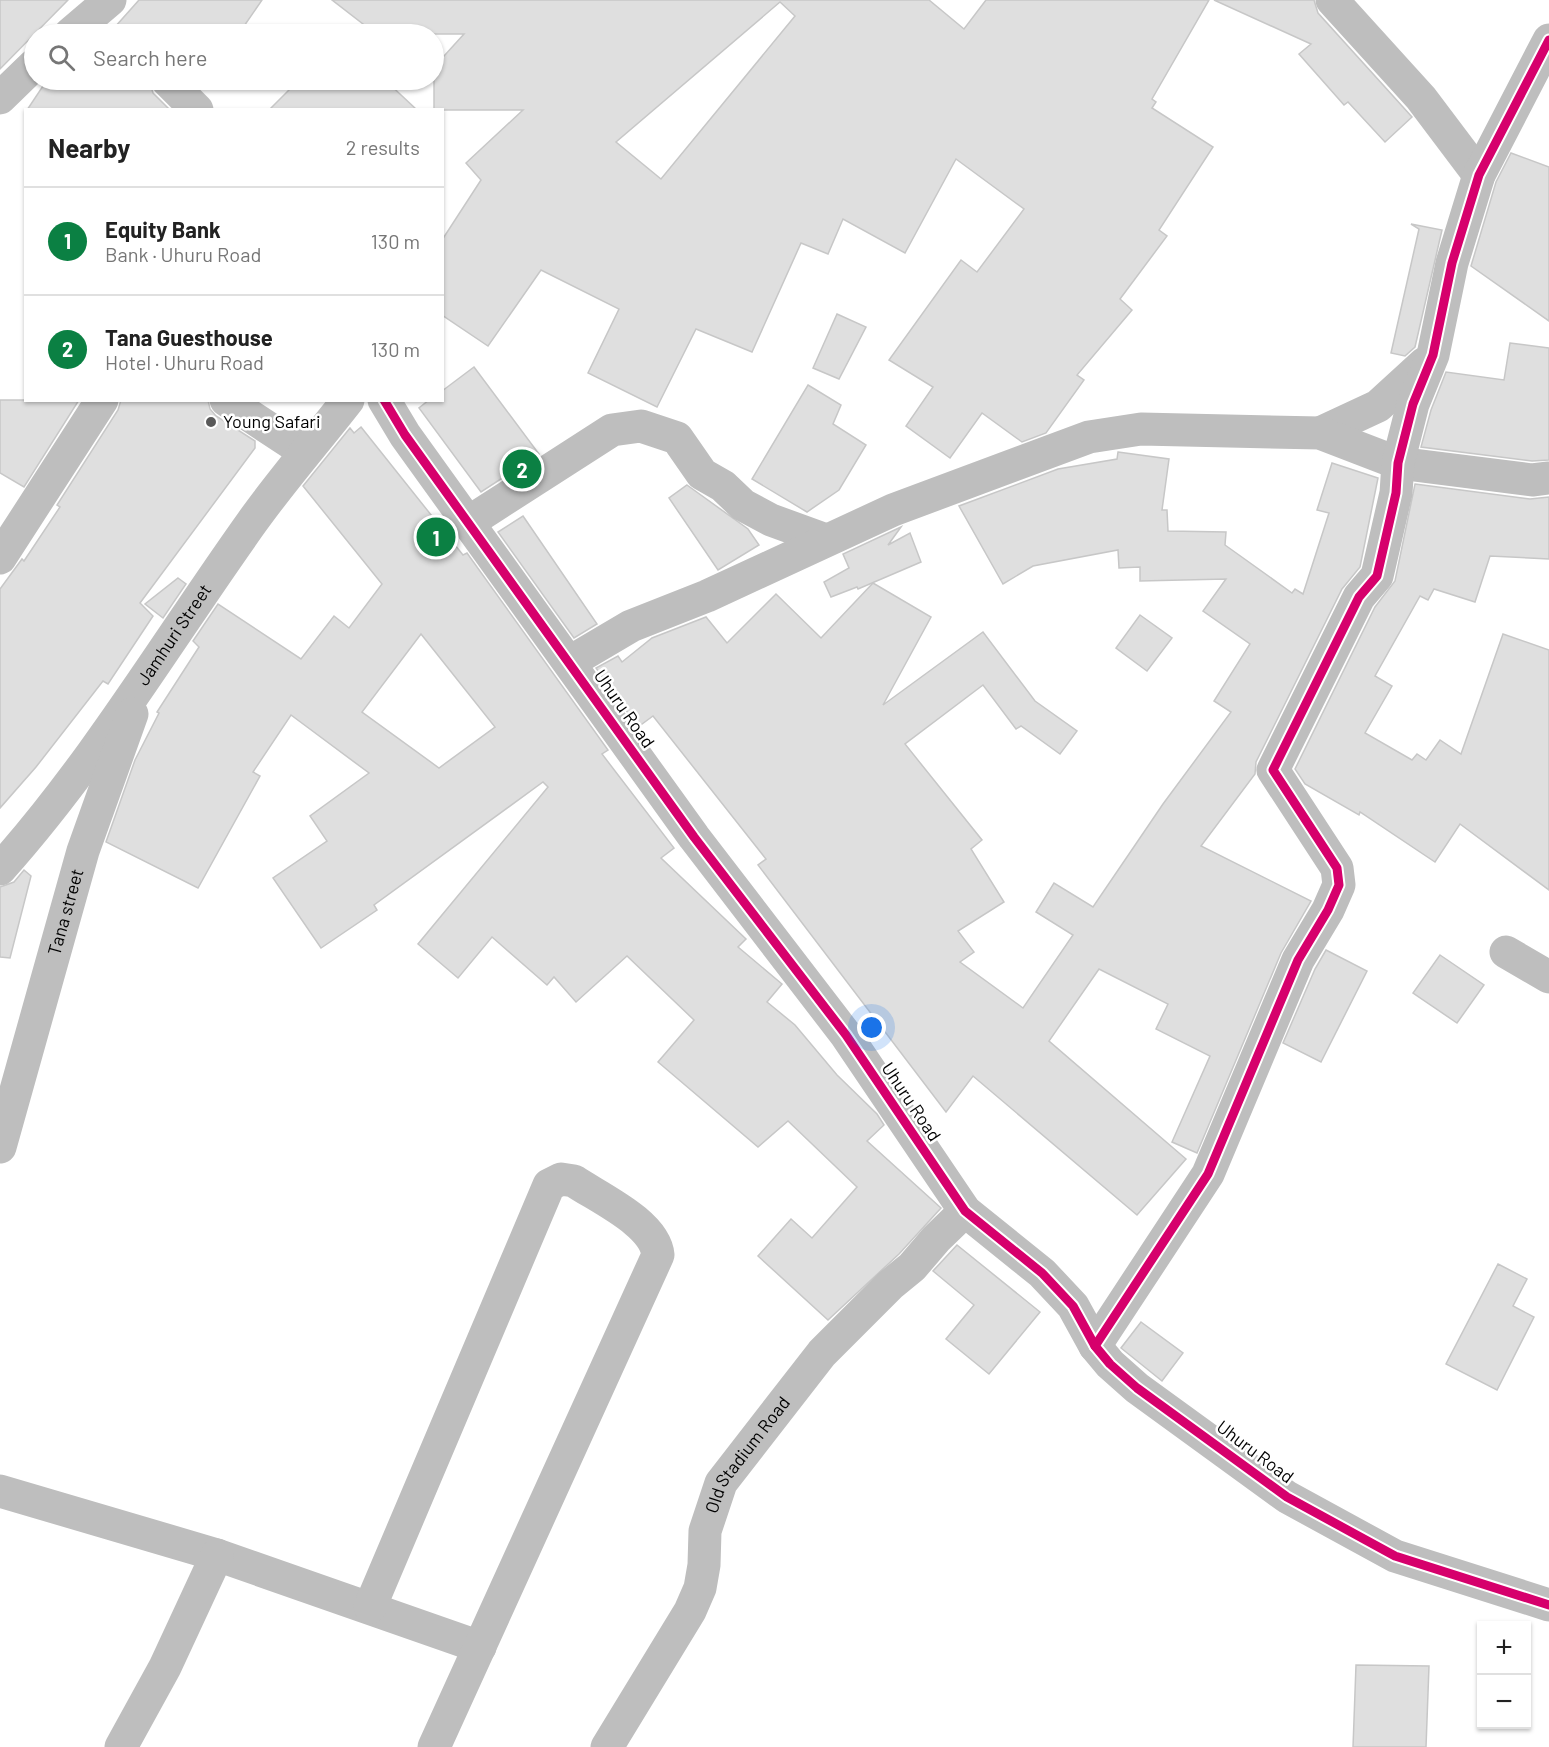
<!DOCTYPE html>
<html lang="en">
<head>
<meta charset="utf-8">
<style>
  body { margin:0; font-family:Barlow,sans-serif; background:#f2f2f2; color:#222 }
  .controls { position:absolute; right:18px; bottom:18px; display:grid; overflow:hidden; border-radius:0px; box-shadow:0 2px 4px #0004 }
  .controls button { width:54px; height:54px; display:grid; place-items:center; padding:0; border:0; border-bottom:2px solid #e0e0e0; background:#fff; color:#222; font:30px sans-serif }
  .you { position:absolute; left:872px; top:1028px; width:21px; height:21px; margin:-15px; border:4px solid #fff; border-radius:50%; background:#1a73e8; box-shadow:0 0 0 9px #1a73e833 }
  .badge { display:grid; place-items:center; width:39px; height:39px; border-radius:50%; background:#0b8043; color:#fff; font-size:20px; font-weight:700 }
  .pin { position:absolute; translate:-50% -50%; border:3px solid #fff; box-shadow:0 2px 6px #0006 }
  .list { margin:0; padding:0; list-style:none }
  h2 { display:flex; justify-content:space-between; align-items:center; height:78px; margin:0; padding:0 24px; font-size:26px }
  h2 small { font-size:20px; font-weight:400; color:#767676 }
  .list li { display:grid; grid-template-columns:39px 1fr auto; gap:18px; align-items:center; box-sizing:border-box; height:108px; padding:0 24px; border-top:2px solid #e0e0e0 }
  .list b { display:block; font-size:22px; white-space:nowrap }
  .list p { margin:0; font-size:20px; white-space:nowrap; color:#767676 }
  .list em { font-size:20px; font-style:normal; color:#767676 }
  .icon { flex:none; width:33px; height:33px; fill:none; stroke:currentColor; stroke-width:2; stroke-linecap:round; stroke-linejoin:round }
  .map { position:relative; flex:none; width:1549px; height:1747px; overflow:hidden }
  .search { position:absolute; background:#fff; box-shadow:0 2px 4px #0004; left:24px; top:24px; width:420px; height:66px; display:flex; align-items:center; gap:15px; box-sizing:border-box; padding:0 21px; border-radius:33px; color:#767676; font-size:22px }
  .panel { position:absolute; background:#fff; box-shadow:0 2px 4px #0004; left:24px; top:108px; width:420px; height:294px; border-radius:0px }
  .map>svg:first-child { display:block }
  .building { fill:#dfdfdf; stroke:#c7c7c7; stroke-width:1.5; fill-rule:evenodd }
  .lines { fill:none; stroke-linecap:round; stroke-linejoin:round }
  .street { stroke:#bebebe; stroke-width:33 }
  .cycleway-casing { stroke:#fff; stroke-width:13 }
  .cycleway { stroke:#d6006c; stroke-width:9 }
  .poi-dot { fill:#595959; stroke:#fff; stroke-width:2 }
  .labels { text-anchor:middle; stroke-width:5; stroke-linejoin:round; paint-order:stroke }
  .poi-label { font-size:18px; fill:#000; stroke:#fff; text-anchor:start }
  .street-label { font-size:18px; fill:#000; stroke:#fff }
</style>
</head>
<body>
<div class="map">
<svg width="1549" height="1747" viewBox="0 0 1549 1747">
  <rect width="100%" height="100%" fill="#fff"/>
  <g class="building">
    <path d="M 0,0 L 68,0 L 0,69 Z"/>
    <path d="M 139,0 L 262,0 L 242,29 L 245,32 L 243,34 L 124,34 L 115,27 Z"/>
    <path d="M 332,0 L 929,0 L 964,29 L 986,0 L 1209,0 L 1152,99 L 1156,102 L 1152,108 L 1213,147 L 1159,230 L 1167,236 L 1120,299 L 1132,310 L 1077,375 L 1084,380 L 1046,433 L 1022,442 L 982,413 L 950,458 L 906,426 L 933,387 L 889,360 L 961,260 L 977,272 L 1024,209 L 956,159 L 905,253 L 843,219 L 828,254 L 801,243 L 752,352 L 696,329 L 657,407 L 588,373 L 619,309 L 541,270 L 488,346 L 442,315 L 442,240 L 481,180 L 466,163 L 523,110 L 434,110 L 434,67 L 464,34 L 376,34 ZM 780,2 L 795,16 L 661,179 L 616,142 Z"/>
    <path d="M 1214,0 L 1314,0 L 1318,13 L 1412,117 L 1385,142 L 1348,102 L 1344,105 L 1299,54 L 1311,44 Z"/>
    <path d="M 47,80 L 149,80 L 153,93 L 170,110 L 27,110 Z"/>
    <path d="M 299,80 L 385,80 L 417,110 L 269,110 Z"/>
    <path d="M 1511,153 L 1549,167 L 1549,321 L 1471,266 L 1496,182 Z"/>
    <path d="M 1411,224 L 1442,230 L 1415,347 L 1405,356 L 1391,353 L 1419,229 Z"/>
    <path d="M 837,314 L 866,327 L 839,379 L 813,368 Z"/>
    <path d="M 1510,343 L 1549,348 L 1549,460 L 1532,461 L 1421,447 L 1431,410 L 1446,372 L 1504,380 Z"/>
    <path d="M 474,367 L 539,454 L 481,492 L 419,408 L 429,400 L 442,400 L 442,391 Z"/>
    <path d="M 808,385 L 841,405 L 833,424 L 866,445 L 839,490 L 807,512 L 752,479 Z"/>
    <path d="M 0,400 L 79,400 L 24,487 L 0,473 Z"/>
    <path d="M 121,400 L 208,400 L 210,409 L 216,416 L 255,441 L 255,448 L 140,603 L 153,616 L 108,684 L 103,681 L 36,767 L 0,808 L 0,589 L 22,559 L 24,561 L 60,507 L 57,505 L 118,410 Z"/>
    <path d="M 361,427 L 463,555 L 467,553 L 608,750 L 602,754 L 674,848 L 661,858 L 746,939 L 738,947 L 782,984 L 767,1002 L 795,1025 L 837,1075 L 877,1114 L 884,1125 L 867,1141 L 941,1208 L 899,1254 L 828,1320 L 758,1256 L 791,1219 L 812,1238 L 857,1187 L 788,1121 L 758,1147 L 658,1062 L 694,1020 L 627,956 L 576,1002 L 554,977 L 547,985 L 492,937 L 458,978 L 418,944 L 548,787 L 543,782 L 374,905 L 377,910 L 321,948 L 273,878 L 327,841 L 310,816 L 369,773 L 291,715 L 253,772 L 260,776 L 198,888 L 106,842 L 135,760 L 159,713 L 157,712 L 199,647 L 193,641 L 218,604 L 301,659 L 334,616 L 349,628 L 382,584 L 303,486 L 350,428 L 354,433 ZM 421,634 L 495,727 L 439,768 L 362,712 Z"/>
    <path d="M 1118,452 L 1169,459 L 1162,510 L 1167,510 L 1168,531 L 1226,532 L 1225,545 L 1292,593 L 1295,589 L 1303,594 L 1329,513 L 1317,510 L 1332,463 L 1378,478 L 1360,567 L 1342,589 L 1256,762 L 1255,774 L 1201,846 L 1311,901 L 1281,953 L 1197,1153 L 1172,1142 L 1210,1056 L 1156,1029 L 1168,1004 L 1099,969 L 1049,1041 L 1186,1159 L 1137,1215 L 973,1076 L 946,1112 L 758,865 L 766,859 L 653,716 L 638,727 L 596,668 L 618,656 L 622,662 L 652,638 L 706,617 L 727,643 L 776,594 L 821,638 L 873,583 L 931,617 L 883,705 L 983,632 L 1035,701 L 1077,731 L 1060,754 L 1021,726 L 1016,729 L 983,685 L 905,744 L 982,840 L 971,849 L 1004,902 L 958,931 L 974,952 L 960,962 L 1023,1008 L 1073,935 L 1036,912 L 1054,883 L 1093,907 L 1163,804 L 1231,712 L 1214,701 L 1250,644 L 1203,611 L 1226,579 L 1140,581 L 1140,567 L 1119,568 L 1118,550 L 1033,566 L 1003,584 L 959,506 L 1058,469 L 1117,459 Z"/>
    <path d="M 1415,484 L 1530,499 L 1549,497 L 1549,559 L 1490,556 L 1475,602 L 1434,589 L 1428,600 L 1420,596 L 1375,676 L 1392,686 L 1365,733 L 1412,760 L 1417,754 L 1426,760 L 1440,740 L 1461,754 L 1503,634 L 1549,650 L 1549,890 L 1460,824 L 1435,862 L 1360,812 L 1359,815 L 1305,784 L 1295,769 L 1375,607 L 1395,581 Z"/>
    <path d="M 687,485 L 748,529 L 759,545 L 718,570 L 669,498 Z"/>
    <path d="M 523,516 L 597,624 L 574,638 L 498,532 Z"/>
    <path d="M 901,527 L 888,545 L 910,533 L 921,562 L 858,589 L 857,587 L 831,597 L 824,582 L 849,568 L 843,554 Z"/>
    <path d="M 178,578 L 186,584 L 163,618 L 145,604 Z"/>
    <path d="M 1140,615 L 1172,638 L 1147,671 L 1116,648 Z"/>
    <path d="M 24,870 L 31,876 L 10,958 L 0,957 L 0,887 L 14,882 Z"/>
    <path d="M 1326,950 L 1367,971 L 1321,1062 L 1283,1043 L 1315,969 Z"/>
    <path d="M 1440,955 L 1484,985 L 1457,1023 L 1413,993 Z"/>
    <path d="M 957,1245 L 1040,1312 L 989,1374 L 946,1339 L 974,1305 L 933,1271 Z"/>
    <path d="M 1498,1264 L 1527,1279 L 1513,1306 L 1534,1317 L 1497,1390 L 1446,1364 Z"/>
    <path d="M 1141,1322 L 1183,1353 L 1162,1381 L 1121,1348 Z"/>
    <path d="M 1356,1665 L 1429,1666 L 1426,1747 L 1353,1747 Z"/>
  </g>
  <g class="lines">
    <g class="street">
      <path d="M 1332,0 L 1421,98 L 1479,175"/>
      <path d="M 70,34 L 110,0"/>
      <path d="M 167,80 L 197,110"/>
      <path d="M 0,98 L 34,65"/>
      <path d="M 226,400 L 305,452"/>
      <path d="M 384,400 L 405,435 L 694,837 L 846,1035 L 965,1211 L 1042,1273 L 1073,1306 L 1095,1346 L 1110,1364 L 1137,1388 L 1287,1497 L 1395,1556 L 1549,1605"/>
      <path d="M 1320,433 L 1378,406 L 1425,363"/>
      <path d="M 469,522 L 612,430 L 641,426 L 677,438 L 702,474 L 723,486 L 743,505 L 771,520 L 826,540"/>
      <path d="M 0,558 L 102,400"/>
      <path d="M 570,662 L 631,626 L 707,596 L 893,510 L 1089,437 L 1141,429 L 1320,433 L 1398,463 L 1532,480 L 1549,478"/>
      <path id="s1" d="M 0,869 C 95,763 169,638 252,522 C 282,480 316,441 348,400"/>
      <path d="M 1506,952 L 1549,977"/>
      <path id="s2" d="M 0,1147 L 83,851 L 132,714"/>
      <path d="M 1095,1346 L 1208,1174 L 1298,960 L 1328,910 L 1339,885 L 1337,868 L 1273,770 L 1359,597 L 1377,576 L 1396,493 L 1398,463 L 1413,404 L 1433,355 L 1452,263 L 1479,175 L 1549,40"/>
      <path d="M 0,1491 L 217,1555 L 480,1647"/>
      <path d="M 370,1607 L 549,1185 L 561,1179 L 574,1181 C 599,1198 655,1223 658,1255 L 434,1747"/>
      <path d="M 121,1747 L 165,1667 L 217,1555"/>
      <path id="s3" d="M 607,1747 L 690,1611 L 700,1588 L 704,1565 L 705,1531 L 721,1483 L 822,1353 L 890,1285 L 912,1267 L 936,1239 L 965,1211"/>
    </g>
    <defs>
      <g id="cycleway">
        <path d="M 384,400 L 405,435 L 694,837 L 846,1035 L 965,1211 L 1042,1273 L 1073,1306 L 1095,1346 L 1110,1364 L 1137,1388 L 1287,1497 L 1395,1556 L 1549,1605"/>
        <path d="M 1095,1346 L 1208,1174 L 1298,960 L 1328,910 L 1339,885 L 1337,868 L 1273,770 L 1359,597 L 1377,576 L 1396,493 L 1398,463 L 1413,404 L 1433,355 L 1452,263 L 1479,175 L 1549,40"/>
      </g>
    </defs>
    <use href="#cycleway" class="cycleway-casing"/>
    <use href="#cycleway" class="cycleway"/>
  </g>
  <circle class="poi-dot" cx="211" cy="422" r="6"/>
  <g class="labels">
    <g class="poi-label">
      <text x="223" y="428">Young Safari</text>
    </g>
    <g class="street-label">
      <text dy="6" stroke="none"><textPath href="#s1" startOffset="292">Jamhuri Street</textPath></text>
      <text transform="translate(624 709) rotate(55)" y="6">Uhuru Road</text>
      <text dy="6" stroke="none"><textPath href="#s2" startOffset="244">Tana street</textPath></text>
      <text transform="translate(911 1102) rotate(56)" y="6">Uhuru Road</text>
      <text transform="translate(1255 1452) rotate(37)" y="6">Uhuru Road</text>
      <text dy="6" stroke="none"><textPath href="#s3" startOffset="330">Old Stadium Road</textPath></text>
    </g>
  </g>
</svg>
<div class="controls">
<button>+</button>
<button>−</button>
</div>
<div class="you"></div>
<div class="pin badge" style="left:436px;top:537px">1</div>
<div class="pin badge" style="left:522px;top:469px">2</div>
<div class="search"><svg class="icon" aria-label="search" viewBox="0 0 24 24"><circle cx="10" cy="10" r="6"/><path d="M15 15l6 6"/></svg>Search here</div>
<section class="panel">
<h2>Nearby<small>2 results</small></h2>
<ul class="list">
<li><span class="badge">1</span><div><b>Equity Bank</b><p>Bank · Uhuru Road</p></div><em>130 m</em></li>
<li><span class="badge">2</span><div><b>Tana Guesthouse</b><p>Hotel · Uhuru Road</p></div><em>130 m</em></li>
</ul>
</section>
</div>
</body>
</html>
